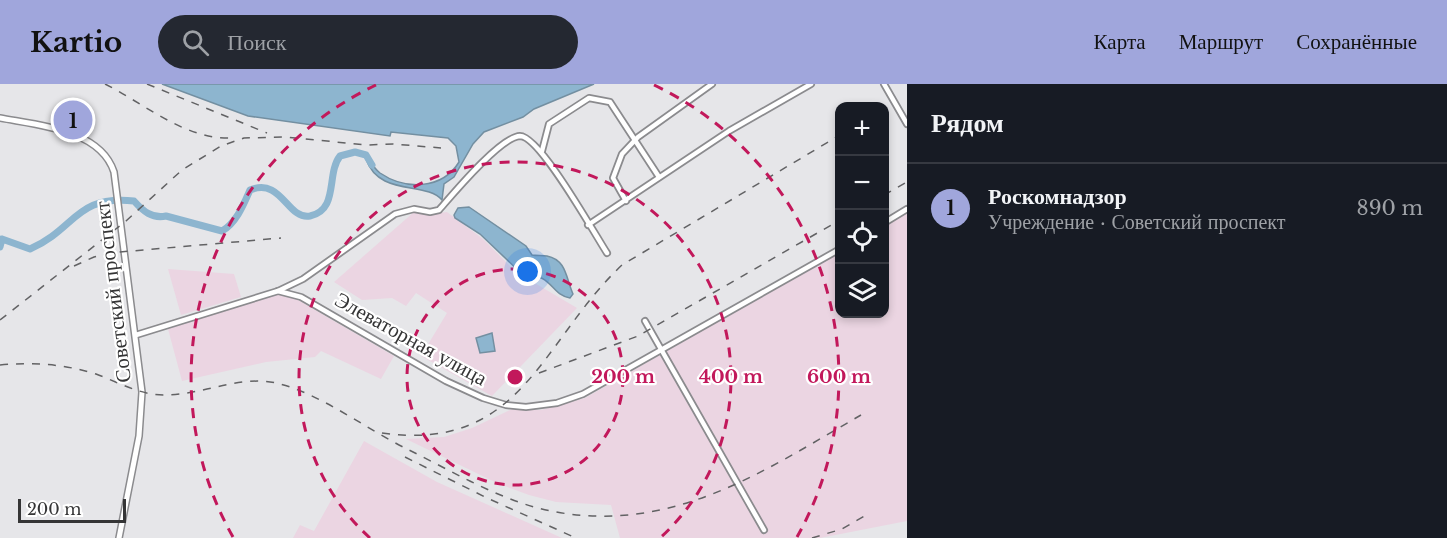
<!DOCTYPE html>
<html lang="ru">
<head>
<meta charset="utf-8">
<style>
  body { margin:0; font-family:"Libre Baskerville",serif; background:#242831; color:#f1f3f6 }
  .controls { position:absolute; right:18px; top:18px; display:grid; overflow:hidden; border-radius:12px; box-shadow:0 3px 9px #0003 }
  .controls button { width:54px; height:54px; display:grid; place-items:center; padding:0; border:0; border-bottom:2px solid #363941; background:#171b24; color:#f1f3f6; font:30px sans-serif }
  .scale { position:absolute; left:18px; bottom:15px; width:108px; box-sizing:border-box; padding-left:6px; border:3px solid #353536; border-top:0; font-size:16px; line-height:21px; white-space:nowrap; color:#353536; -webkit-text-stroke:4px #fff; paint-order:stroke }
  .you { position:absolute; left:528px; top:188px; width:21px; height:21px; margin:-15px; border:4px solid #fff; border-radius:50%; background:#1a73e8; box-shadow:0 0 0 9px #1a73e833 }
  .badge { display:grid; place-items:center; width:39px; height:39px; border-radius:50%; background:#a0a6dc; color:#111; font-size:20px; font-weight:700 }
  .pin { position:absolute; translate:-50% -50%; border:3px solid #fff; box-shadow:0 2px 6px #0006 }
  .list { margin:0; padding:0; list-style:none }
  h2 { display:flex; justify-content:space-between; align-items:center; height:78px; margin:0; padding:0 24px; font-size:26px }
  h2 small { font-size:20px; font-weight:400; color:#9ea1a6 }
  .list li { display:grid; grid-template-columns:39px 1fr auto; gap:18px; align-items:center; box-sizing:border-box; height:90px; padding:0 24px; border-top:2px solid #363941 }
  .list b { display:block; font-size:22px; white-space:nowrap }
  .list p { margin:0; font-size:20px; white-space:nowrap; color:#9ea1a6 }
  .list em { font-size:20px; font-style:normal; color:#9ea1a6 }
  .icon { flex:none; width:33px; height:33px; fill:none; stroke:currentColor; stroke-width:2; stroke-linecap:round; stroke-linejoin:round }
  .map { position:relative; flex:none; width:907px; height:454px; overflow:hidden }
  header { display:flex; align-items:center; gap:36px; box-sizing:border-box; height:84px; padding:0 30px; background:#a0a6dc; color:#111 }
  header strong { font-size:28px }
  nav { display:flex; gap:33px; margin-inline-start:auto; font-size:21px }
  .search { width:420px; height:54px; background:#242831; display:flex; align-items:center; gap:15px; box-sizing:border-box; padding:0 21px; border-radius:33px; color:#9ea1a6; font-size:22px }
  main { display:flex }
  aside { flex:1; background:#171b24 }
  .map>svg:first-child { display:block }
  .industrial { fill:#ebd5e2 }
  .water { fill:#8db5cf; stroke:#738fa1; stroke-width:1.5 }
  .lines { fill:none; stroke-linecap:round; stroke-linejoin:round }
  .river { stroke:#8db5cf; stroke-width:7 }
  .minor-casing { stroke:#8b8b8e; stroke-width:8 }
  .tertiary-casing { stroke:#8b8b8e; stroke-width:8 }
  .minor { stroke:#fff; stroke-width:4.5 }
  .tertiary { stroke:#fff; stroke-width:5 }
  .rail { stroke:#626264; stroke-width:1.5; stroke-dasharray:8 8; stroke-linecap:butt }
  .ring { fill:none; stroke:#c2185b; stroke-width:3; stroke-dasharray:10 8 }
  .labels { text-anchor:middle; stroke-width:4.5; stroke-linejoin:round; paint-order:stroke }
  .street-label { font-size:21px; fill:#353536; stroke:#fff }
  .centre { fill:#c2185b; stroke:#fff; stroke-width:3 }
  .ring-label { font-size:18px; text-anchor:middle; font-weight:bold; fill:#c2185b; stroke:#fff; stroke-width:4.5; stroke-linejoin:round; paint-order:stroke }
</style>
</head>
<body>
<header>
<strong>Kartio</strong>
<div class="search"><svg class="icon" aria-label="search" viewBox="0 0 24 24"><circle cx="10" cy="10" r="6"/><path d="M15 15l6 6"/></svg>Поиск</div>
<nav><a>Карта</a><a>Маршрут</a><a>Сохранённые</a></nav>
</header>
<main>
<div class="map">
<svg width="907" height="454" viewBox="0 0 907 454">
  <rect width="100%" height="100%" fill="#e6e6e9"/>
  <g class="industrial">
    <path d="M 414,128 L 432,130 L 447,128 L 483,155 L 516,188 L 577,224 L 492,312 L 421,272 L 447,229 L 416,209 L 406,222 L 392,214 L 362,216 L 334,198 Z"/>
    <path d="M 907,129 L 907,437 L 820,454 L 620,454 L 611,421 L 556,418 L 529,411 L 497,399 L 406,355 L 444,353 L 472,344 L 512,325 L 541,326 L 585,314 L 839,168 L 840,230 L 884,230 L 885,142 Z"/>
    <path d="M 168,185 L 234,190 L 241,213 L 181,231 Z"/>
    <path d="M 278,210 L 298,216 L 394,272 L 381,295 L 321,267 L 315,273 L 266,278 L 182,297 L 168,245 Z"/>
    <path d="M 364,357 L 437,398 L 562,454 L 293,454 L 300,441 L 314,447 Z"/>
  </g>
  <g class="water">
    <path d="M 162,0 L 594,0 L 534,25 L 523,33 L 484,48 L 473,60 L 454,93 L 444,100 L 442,116 C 426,97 379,113 366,75 C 372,79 375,85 380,89 C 405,106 442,106 459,78 L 456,62 L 448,54 L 391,48 L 390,52 L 248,32 Z"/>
    <path d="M 469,123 L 526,162 L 532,171 C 537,172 542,171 547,172 C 567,176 566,195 573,210 L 570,214 C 549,210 554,190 523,191 L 480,150 L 455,134 L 454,131 L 458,124 Z"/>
    <path d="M 492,249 L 495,267 L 480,269 L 476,254 Z"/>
  </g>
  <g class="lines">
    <path class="river" d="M 0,163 L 2,155 L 30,165 C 77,144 75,111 134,117 C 143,127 152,135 166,132 L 222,147 C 236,139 243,122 250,106 C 282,93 287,136 310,132 C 339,126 326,90 340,72 L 355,68 L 366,71 L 372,81"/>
    <defs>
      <g id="minor">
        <path d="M 884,0 L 907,40"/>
        <path d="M 542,67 L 549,40 L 589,14 L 610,18 L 659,93"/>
        <path d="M 626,117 L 613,94 L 622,70 L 638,53 L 712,0"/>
        <path d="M 884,139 L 907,125"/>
        <path d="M 588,141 L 729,47 L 811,0"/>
        <path d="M 278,207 L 301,213 L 446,297 L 483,314 L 506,321 L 526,323 L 557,319 L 583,310 L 840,165"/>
        <path d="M 645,237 L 764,446"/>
        <path d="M 136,251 L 278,207 L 303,195 L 395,130 L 414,125 L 430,128 L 439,126 C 453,110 500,53 520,52 C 540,52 594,149 607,169"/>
      </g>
      <path id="tertiary" d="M 0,34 C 37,41 100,45 114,88 L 142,308 L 139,352 L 119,454"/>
    </defs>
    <use href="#minor" class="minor-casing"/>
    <use href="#tertiary" class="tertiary-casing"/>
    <use href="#minor" class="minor"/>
    <use href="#tertiary" class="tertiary"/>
    <g class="rail">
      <path d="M 105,0 C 145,20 185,56 232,54"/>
      <path d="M 147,0 L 267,49"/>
      <path d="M 884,111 L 907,98"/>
      <path d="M 74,182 L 94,173 L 120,168 L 281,154"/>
      <path d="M 0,236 L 126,137 L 182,86 L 221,62 L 244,54 L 285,53 L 367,61 L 393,60 L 441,64"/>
      <path d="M 0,281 C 33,278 64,280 96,290 C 115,297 133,307 152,310 C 194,316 235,290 276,299 C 320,309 366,345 407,365 C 454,388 504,419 556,428 C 674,449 764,387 861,331"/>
      <path d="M 539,289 L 638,252 L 840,136"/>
      <path d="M 382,349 C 522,369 541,257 622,181 L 840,51"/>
      <path d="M 405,373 L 487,414 L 576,454"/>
      <path d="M 812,454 L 842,445 L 868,430"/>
    </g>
  </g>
  <g class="ring">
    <circle cx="515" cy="293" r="108"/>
    <path d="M370 454A216 216 0 1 1 660 454"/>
    <path d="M233 453A324 324 0 0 1 376 1M654 1A324 324 0 0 1 797 453"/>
  </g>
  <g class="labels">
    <g class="street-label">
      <text transform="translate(113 208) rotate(-97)" y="7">Советский проспект</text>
      <text transform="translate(411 255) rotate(29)" y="7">Элеваторная улица</text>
    </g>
  </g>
  <circle cx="515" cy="293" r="9" class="centre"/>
  <g class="ring-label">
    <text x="623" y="299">200 m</text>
    <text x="731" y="299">400 m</text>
    <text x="839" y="299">600 m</text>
  </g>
</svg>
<div class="controls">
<button>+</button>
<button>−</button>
<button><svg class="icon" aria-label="locate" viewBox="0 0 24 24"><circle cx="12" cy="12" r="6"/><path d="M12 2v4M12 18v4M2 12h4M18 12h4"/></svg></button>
<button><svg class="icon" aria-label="layers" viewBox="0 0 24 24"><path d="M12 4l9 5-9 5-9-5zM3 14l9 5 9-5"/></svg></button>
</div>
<div class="scale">200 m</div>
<div class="you"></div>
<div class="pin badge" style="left:73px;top:36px">1</div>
</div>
<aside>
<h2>Рядом<small></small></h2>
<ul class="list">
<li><span class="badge">1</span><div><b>Роскомнадзор</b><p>Учреждение · Советский проспект</p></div><em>890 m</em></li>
</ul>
</aside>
</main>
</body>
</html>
